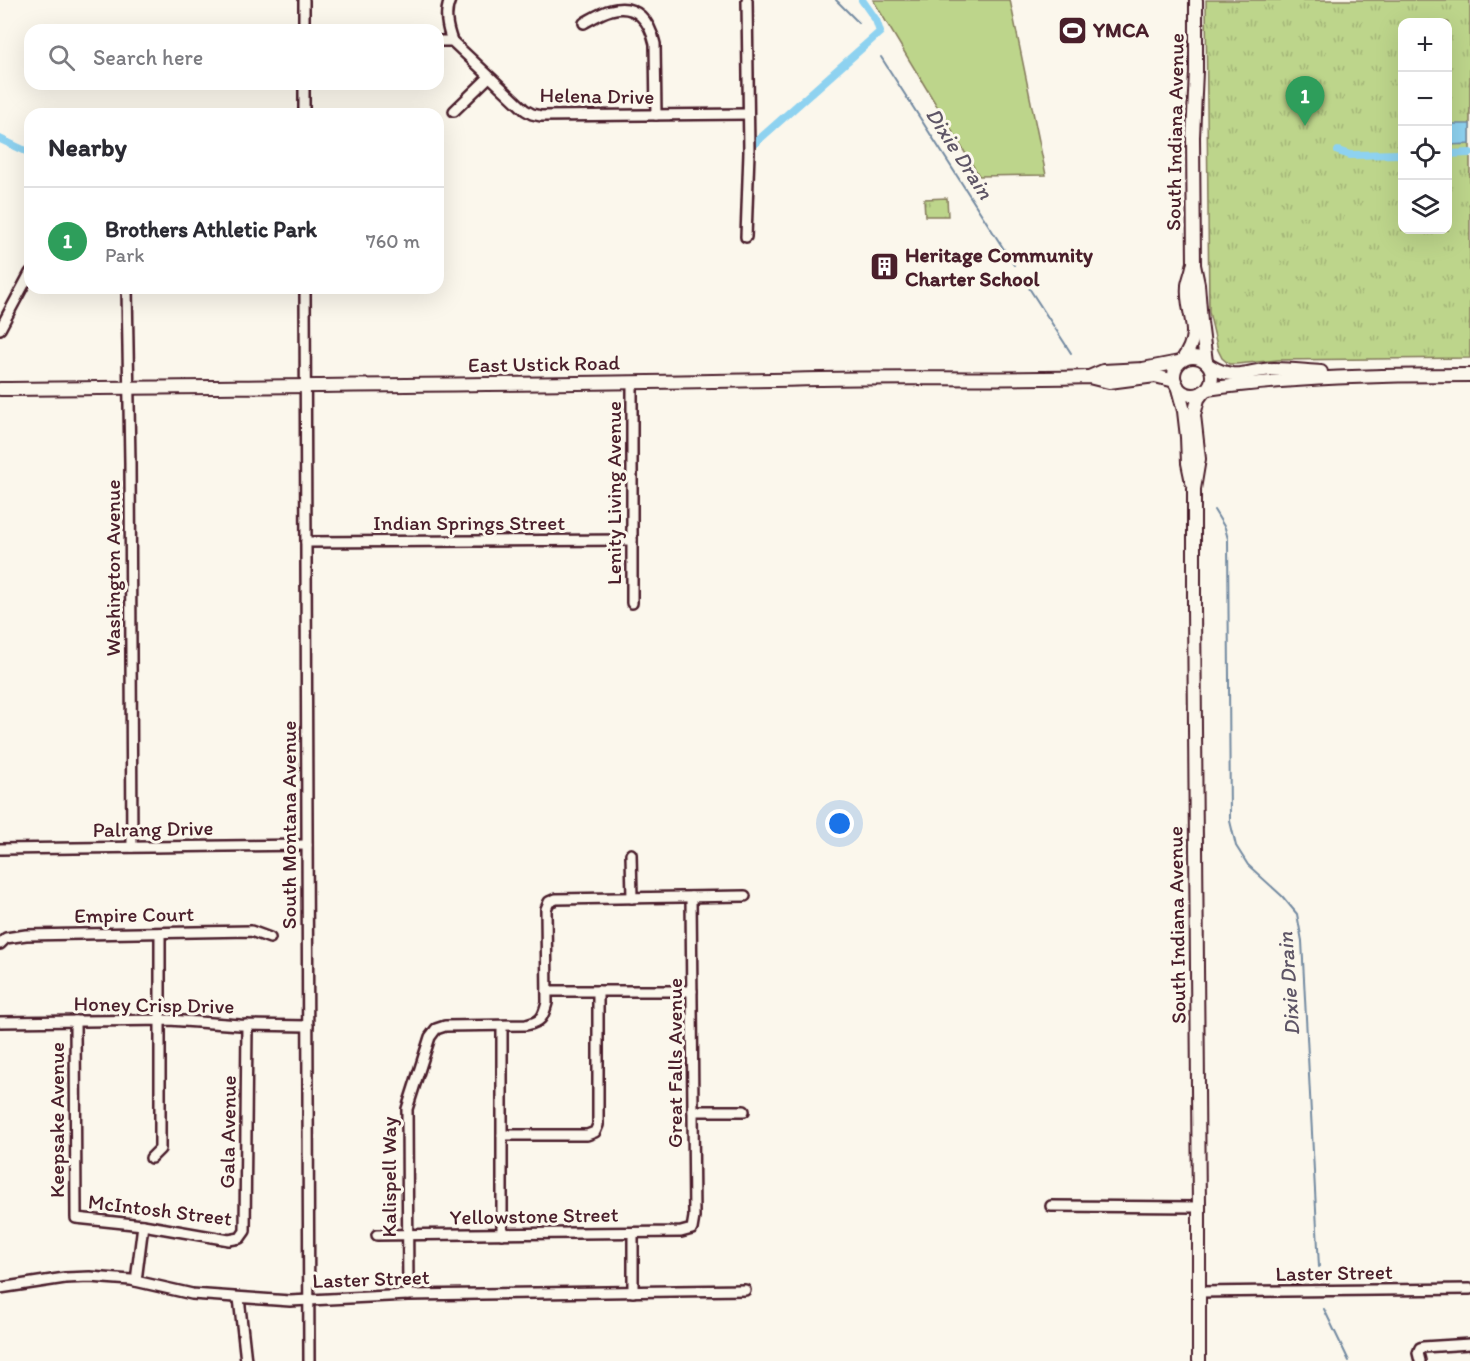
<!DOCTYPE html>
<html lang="en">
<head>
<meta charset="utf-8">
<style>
  body { margin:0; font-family:Itim,sans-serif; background:#f7f7f7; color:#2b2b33 }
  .controls { position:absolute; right:18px; top:18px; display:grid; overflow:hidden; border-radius:12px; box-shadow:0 6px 24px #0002 }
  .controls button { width:54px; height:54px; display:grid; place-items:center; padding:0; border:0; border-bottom:2px solid #e1e1e2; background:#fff; color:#2b2b33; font:30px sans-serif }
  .you { position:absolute; left:840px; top:824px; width:21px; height:21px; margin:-15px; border:4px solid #fff; border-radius:50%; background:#1a73e8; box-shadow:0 0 0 9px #1a73e833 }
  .badge { display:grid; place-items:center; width:39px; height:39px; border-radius:50%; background:#0b8043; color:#fff; font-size:20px; font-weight:700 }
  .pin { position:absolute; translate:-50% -50px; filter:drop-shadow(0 2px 3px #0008) }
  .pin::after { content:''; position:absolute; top:32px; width:21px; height:18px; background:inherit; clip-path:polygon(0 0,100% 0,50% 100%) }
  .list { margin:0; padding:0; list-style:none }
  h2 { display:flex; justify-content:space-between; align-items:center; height:78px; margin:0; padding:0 24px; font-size:26px }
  h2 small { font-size:20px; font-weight:400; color:#7c7c81 }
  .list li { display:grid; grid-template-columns:39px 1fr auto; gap:18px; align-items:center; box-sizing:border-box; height:108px; padding:0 24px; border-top:2px solid #e1e1e2 }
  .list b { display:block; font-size:22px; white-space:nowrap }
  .list p { margin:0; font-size:20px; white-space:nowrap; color:#7c7c81 }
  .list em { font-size:20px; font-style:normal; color:#7c7c81 }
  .icon { flex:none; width:33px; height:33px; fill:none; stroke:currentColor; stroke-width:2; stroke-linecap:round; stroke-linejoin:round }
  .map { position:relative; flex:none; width:1470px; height:1361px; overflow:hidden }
  .search { position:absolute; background:#fff; box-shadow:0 6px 24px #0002; left:24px; top:24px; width:420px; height:66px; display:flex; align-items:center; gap:15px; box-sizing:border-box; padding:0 21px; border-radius:18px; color:#7c7c81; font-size:22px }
  .panel { position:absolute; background:#fff; box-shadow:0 6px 24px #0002; left:24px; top:108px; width:420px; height:186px; border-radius:18px }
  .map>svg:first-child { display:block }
  .green { fill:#bdd58b; stroke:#847a5b; stroke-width:1.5 }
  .park { fill:url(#park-tufts); stroke:#847a5b; stroke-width:1.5; fill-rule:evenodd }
  .water { fill:#8ed2f0; stroke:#738aa1; stroke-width:1.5 }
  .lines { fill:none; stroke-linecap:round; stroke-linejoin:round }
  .stream { stroke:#738aa1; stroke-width:2 }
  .canal { stroke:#8ed2f0; stroke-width:8 }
  .minor-casing { stroke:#4a1f2b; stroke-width:14 }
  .major-casing { stroke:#4a1f2b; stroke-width:16 }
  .minor { stroke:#fbf7ec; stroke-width:9 }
  .major { stroke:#fbf7ec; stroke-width:12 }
  .labels { text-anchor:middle; stroke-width:6; stroke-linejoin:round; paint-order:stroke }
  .poi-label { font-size:21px; font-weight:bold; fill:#4a1f2b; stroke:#fbf7ec; text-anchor:start }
  .street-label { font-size:21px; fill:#4a1f2b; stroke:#fbf7ec }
  .water-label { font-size:22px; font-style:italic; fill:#5e5566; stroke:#fbf7ec }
</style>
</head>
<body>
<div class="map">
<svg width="1470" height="1361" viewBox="0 0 1470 1361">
  <defs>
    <pattern id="park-tufts" width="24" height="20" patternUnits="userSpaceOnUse" patternTransform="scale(1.5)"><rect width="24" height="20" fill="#bdd58b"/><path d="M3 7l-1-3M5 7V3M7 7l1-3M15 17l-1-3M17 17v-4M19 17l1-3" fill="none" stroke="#a4b678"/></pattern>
  </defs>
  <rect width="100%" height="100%" fill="#fbf7ec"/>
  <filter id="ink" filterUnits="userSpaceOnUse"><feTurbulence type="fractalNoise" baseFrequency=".0167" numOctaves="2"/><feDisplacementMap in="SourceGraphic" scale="12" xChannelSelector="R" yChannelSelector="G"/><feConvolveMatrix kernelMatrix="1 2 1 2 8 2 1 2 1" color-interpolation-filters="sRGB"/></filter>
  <g filter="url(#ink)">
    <path class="green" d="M 873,0 L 1010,0 L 1046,175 L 979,176 Z"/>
    <g class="park">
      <path d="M 1206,0 L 1470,0 L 1470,358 L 1278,360 L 1237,364 L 1229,364 L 1222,358 L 1218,350 L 1209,312 ZM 1402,22 L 1448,22 L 1448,230 L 1402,230 Z"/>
      <path d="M 947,198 L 948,216 L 925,216 L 924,199 Z"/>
    </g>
    <path class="water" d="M 1448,124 L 1470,124 L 1470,144 L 1448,145 Z"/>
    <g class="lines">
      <g class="stream">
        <path d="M 836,0 L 859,23"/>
        <path d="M 881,57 L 1014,265"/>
        <path d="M 1029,288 L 1071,353"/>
        <path d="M 1214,510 L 1225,528 L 1228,539 L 1230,821 L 1236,846 L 1248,865 L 1282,896 L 1297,914 L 1302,941 L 1319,1267"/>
        <path d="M 1324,1309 L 1349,1361"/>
      </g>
      <g class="canal">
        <path d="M 0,139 L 30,153"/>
        <path d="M 755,143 L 880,32 L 876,20 L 862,0"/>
        <path d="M 1338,151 L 1350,155 L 1402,154"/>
        <path d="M 1448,154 L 1470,153"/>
      </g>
      <defs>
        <g id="minor">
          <path d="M 304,0 L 304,30"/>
          <path d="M 450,0 C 444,14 447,27 452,41"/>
          <path d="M 584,23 C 593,18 602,12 611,10 C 637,3 650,22 655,44 L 656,115"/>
          <path d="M 438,41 L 452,41 L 525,110 L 532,114 L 541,116 L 748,114"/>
          <path d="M 304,84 L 304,114"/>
          <path d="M 454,111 L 489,77"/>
          <path d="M 746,237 L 749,152 L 747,0"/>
          <path d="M 127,288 L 130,463 L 132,847"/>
          <path d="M 305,288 L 309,1361"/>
          <path d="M 0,329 L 30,273"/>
          <path d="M 632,382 L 632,603"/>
          <path d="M 306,542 L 632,540"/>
          <path d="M 0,849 L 307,845"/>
          <path d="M 631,854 L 632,898"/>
          <path d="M 0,944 L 6,938 L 26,935 L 251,931 L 270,938"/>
          <path d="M 547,991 L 692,991"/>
          <path d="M 75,1021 L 76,1218 L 143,1225 L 229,1240 L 240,1238 L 245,1231 L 247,1025"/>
          <path d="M 0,1022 L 169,1020 L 240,1025 L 308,1026"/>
          <path d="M 502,1026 L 502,1234"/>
          <path d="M 693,1111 L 744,1111"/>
          <path d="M 502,1135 L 587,1135 L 595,1132 L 598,1125 L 598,991"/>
          <path d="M 151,1158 L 160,1149 L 160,933"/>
          <path d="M 1051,1206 L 1199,1207"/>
          <path d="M 633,1233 L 633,1292"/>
          <path d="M 377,1235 L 681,1232 L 692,1229 L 694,1217 L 691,897"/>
          <path d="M 136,1281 L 143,1225"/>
          <path d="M 0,1288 L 65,1278 L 90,1277 L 131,1280 L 192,1294 L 290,1301 L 408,1295 L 745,1290"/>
          <path d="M 1199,1292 L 1470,1289"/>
          <path d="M 408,1295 L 407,1109 L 430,1037 L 436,1029 L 445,1026 L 526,1025 C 541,1022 543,1018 547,1003 L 546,909 L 549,902 L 556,899 L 745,896"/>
          <path d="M 239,1298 L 246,1361"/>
          <path d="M 1420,1361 L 1418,1353 L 1420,1348 L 1423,1347 L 1470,1344"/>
        </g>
        <g id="major">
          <path d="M 1196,0 L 1196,71 L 1193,137 L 1194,265 L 1198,284 L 1201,322 L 1206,362"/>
          <circle cx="1193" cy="376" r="19"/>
          <path d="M 1183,359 C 1204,329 1185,316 1188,285 C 1189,279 1192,272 1193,266"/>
          <path d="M 1210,366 C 1237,382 1246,370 1274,369 C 1290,369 1305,371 1321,372"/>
          <path d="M 1089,377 L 1103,371 L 1143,369 L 1179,362"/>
          <path d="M 1177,385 L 1184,411 L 1187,437 L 1188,463 L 1192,482"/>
          <path d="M 0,389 C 274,386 547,385 821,379 C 910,377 1000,380 1089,377 L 1109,382 L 1155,376 L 1175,381"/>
          <path d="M 1207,389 C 1294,377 1382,375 1470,375"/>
          <path d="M 1199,1361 L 1199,1207 L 1194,607 L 1194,489 L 1199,459 L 1194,415 L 1198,399 L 1203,392"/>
        </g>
      </defs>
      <use href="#minor" class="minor-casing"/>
      <use href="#major" class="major-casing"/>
      <use href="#minor" class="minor"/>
      <use href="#major" class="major"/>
    </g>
  </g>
  <defs>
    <symbol id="stadium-square" viewBox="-11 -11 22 22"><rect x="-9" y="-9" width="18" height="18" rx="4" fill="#4a1f2b" stroke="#fbf7ec"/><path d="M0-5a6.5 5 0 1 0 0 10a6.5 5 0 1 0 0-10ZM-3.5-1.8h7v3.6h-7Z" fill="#fff"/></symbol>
    <symbol id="building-square" viewBox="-11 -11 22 22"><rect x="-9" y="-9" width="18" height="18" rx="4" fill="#4a1f2b" stroke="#fbf7ec"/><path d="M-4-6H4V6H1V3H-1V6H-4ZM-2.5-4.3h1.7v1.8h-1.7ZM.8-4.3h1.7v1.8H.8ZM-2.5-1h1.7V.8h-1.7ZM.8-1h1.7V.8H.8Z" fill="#fff"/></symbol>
  </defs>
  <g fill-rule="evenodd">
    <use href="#stadium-square" x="1056" y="14" width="33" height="33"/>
    <use href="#building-square" x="868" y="250" width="33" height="33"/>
  </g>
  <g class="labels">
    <g class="poi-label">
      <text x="1093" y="37">YMCA</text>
      <text x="905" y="262">Heritage Community<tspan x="905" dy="24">Charter School</tspan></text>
    </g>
    <g class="street-label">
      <text transform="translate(597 96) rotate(1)" y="7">Helena Drive</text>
      <text transform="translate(1175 132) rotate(-89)" y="7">South Indiana Avenue</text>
      <text transform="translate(544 364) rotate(-1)" y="7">East Ustick Road</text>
      <text transform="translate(614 493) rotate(-90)" y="7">Lenity Living Avenue</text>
      <text x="469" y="530">Indian Springs Street</text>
      <text transform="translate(113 568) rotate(-90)" y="7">Washington Avenue</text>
      <text transform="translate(289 825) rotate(-90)" y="7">South Montana Avenue</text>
      <text transform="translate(153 829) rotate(-1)" y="7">Palrang Drive</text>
      <text transform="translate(134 915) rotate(-1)" y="7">Empire Court</text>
      <text transform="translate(1177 925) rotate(-91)" y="7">South Indiana Avenue</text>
      <text transform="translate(154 1005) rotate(1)" y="7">Honey Crisp Drive</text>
      <text transform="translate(675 1063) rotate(-90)" y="7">Great Falls Avenue</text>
      <text transform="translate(57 1120) rotate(-90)" y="7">Keepsake Avenue</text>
      <text transform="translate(228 1132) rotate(-89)" y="7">Gala Avenue</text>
      <text transform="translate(389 1177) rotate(-90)" y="7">Kalispell Way</text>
      <text transform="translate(160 1210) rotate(7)" y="7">McIntosh Street</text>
      <text transform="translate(534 1216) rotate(-1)" y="7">Yellowstone Street</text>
      <text transform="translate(1334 1273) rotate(-1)" y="7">Laster Street</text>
      <text transform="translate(371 1279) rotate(-2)" y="7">Laster Street</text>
    </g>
    <g class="water-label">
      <text transform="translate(960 153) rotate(57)" y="8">Dixie Drain</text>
      <text transform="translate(1288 984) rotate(-94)" y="8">Dixie Drain</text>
    </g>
  </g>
</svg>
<div class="controls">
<button>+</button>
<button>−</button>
<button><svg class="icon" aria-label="locate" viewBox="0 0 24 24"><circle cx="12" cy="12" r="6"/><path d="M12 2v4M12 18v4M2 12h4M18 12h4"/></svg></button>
<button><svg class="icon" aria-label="layers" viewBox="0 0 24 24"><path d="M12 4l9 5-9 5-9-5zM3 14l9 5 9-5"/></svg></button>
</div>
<div class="you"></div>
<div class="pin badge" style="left:1305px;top:126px;background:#2e9e5b">1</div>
<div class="search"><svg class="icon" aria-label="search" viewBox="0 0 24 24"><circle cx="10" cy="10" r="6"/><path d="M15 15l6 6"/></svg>Search here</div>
<section class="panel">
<h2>Nearby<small></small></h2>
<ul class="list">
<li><span class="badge" style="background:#2e9e5b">1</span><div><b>Brothers Athletic Park</b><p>Park</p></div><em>760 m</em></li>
</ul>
</section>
</div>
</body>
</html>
